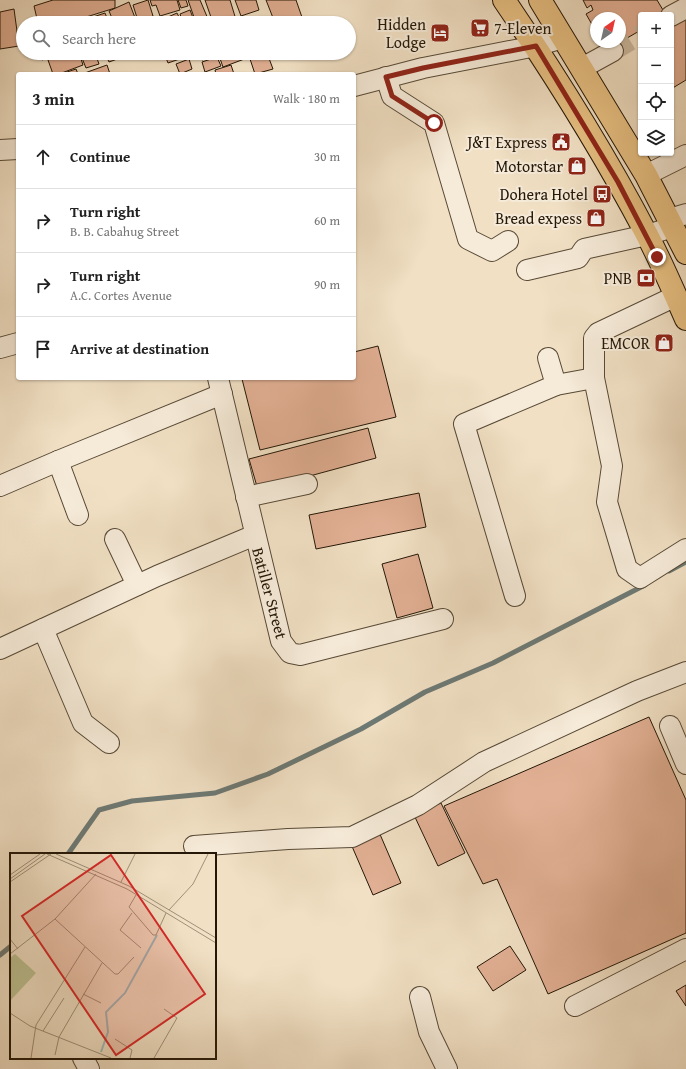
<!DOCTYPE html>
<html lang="en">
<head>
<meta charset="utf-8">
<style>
  body { margin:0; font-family:"Gentium Book Plus",serif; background:#f2f2f2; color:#222 }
  .controls { position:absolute; right:12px; top:12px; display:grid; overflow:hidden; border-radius:4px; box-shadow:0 1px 3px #0004 }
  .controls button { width:36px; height:36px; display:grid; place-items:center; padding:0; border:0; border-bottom:1px solid #e0e0e0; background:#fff; color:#222; font:20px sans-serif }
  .compass { position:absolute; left:590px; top:12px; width:36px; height:36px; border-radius:50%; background:#fff; box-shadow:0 1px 3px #0004; rotate:34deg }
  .stop { position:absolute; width:12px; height:12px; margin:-9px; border:3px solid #8f2418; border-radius:50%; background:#fff }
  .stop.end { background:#8f2418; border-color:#fff; box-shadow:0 1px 4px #0008 }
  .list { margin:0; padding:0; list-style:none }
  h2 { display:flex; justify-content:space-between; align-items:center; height:52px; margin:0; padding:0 16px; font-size:17px }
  h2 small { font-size:13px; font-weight:400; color:#767676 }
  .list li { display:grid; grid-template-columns:26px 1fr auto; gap:12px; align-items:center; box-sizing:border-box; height:64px; padding:0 16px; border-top:1px solid #e0e0e0 }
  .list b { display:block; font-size:15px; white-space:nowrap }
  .list p { margin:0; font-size:13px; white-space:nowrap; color:#767676 }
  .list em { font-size:13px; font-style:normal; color:#767676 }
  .icon { flex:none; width:22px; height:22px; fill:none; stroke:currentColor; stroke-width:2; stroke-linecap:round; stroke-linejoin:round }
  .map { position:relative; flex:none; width:686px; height:1069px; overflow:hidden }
  .search { position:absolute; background:#fff; box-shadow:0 1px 3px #0004; left:16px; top:16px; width:340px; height:44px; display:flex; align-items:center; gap:10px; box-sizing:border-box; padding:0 14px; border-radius:22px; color:#767676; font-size:15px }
  .panel { position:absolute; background:#fff; box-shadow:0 1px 3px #0004; left:16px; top:72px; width:340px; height:308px; border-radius:4px }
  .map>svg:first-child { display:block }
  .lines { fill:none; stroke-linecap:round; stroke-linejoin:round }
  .stream { stroke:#6d7974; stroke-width:5 }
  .building { fill:#e1af93; stroke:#241707 }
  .minor-tunnel { stroke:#c8b89e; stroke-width:20; stroke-dasharray:20 10; stroke-linecap:butt }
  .minor-casing { stroke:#574936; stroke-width:22 }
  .major-casing { stroke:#241707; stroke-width:24 }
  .minor { stroke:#f6ebd9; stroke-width:20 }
  .major { stroke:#e8c082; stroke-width:22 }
  .route { stroke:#8f2418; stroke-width:5 }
  .labels { text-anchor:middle; stroke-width:4; stroke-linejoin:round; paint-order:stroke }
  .poi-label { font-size:16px; fill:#241707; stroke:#f6ebd9; text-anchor:end }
  .street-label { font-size:16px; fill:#241707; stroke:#f6ebd9 }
  .inset-river { fill:none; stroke:#9dbbbc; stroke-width:2 }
  .inset-road { fill:none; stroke:#9f9078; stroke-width:1 }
  .view { fill:#d62828; fill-opacity:0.15; stroke:#d62828; stroke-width:2 }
  .inset-edge { fill:none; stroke:#241707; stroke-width:2 }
</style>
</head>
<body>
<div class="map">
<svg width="686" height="1069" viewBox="0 0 686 1069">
  <rect width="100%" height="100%" fill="#f1e0c4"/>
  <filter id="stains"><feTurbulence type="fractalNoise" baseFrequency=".005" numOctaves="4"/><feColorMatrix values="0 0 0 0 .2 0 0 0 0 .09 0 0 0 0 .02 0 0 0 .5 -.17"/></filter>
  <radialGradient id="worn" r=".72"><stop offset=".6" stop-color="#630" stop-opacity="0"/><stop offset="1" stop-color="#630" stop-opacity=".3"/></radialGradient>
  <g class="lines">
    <g class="stream">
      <path d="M 669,571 L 686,562"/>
      <path d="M 68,854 L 99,810 L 132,801 L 215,793 L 268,774 L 361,729 L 425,692 L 493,663 L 645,585"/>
      <path d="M 0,955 L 11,946"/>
    </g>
  </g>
  <g class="building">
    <path d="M 53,0 L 115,0 L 115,8 L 67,23 L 38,23 L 34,6 Z"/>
    <path d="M 148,0 L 153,16 L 138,21 L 133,5 Z"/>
    <path d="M 150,0 L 177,0 L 180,10 L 160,16 L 156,5 L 152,6 Z"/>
    <path d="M 178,0 L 186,0 L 188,6 L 181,8 Z"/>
    <path d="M 188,0 L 200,0 L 208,19 L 196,23 Z"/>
    <path d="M 205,0 L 230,0 L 237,23 L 213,23 Z"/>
    <path d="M 235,0 L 256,0 L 259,10 L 241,16 Z"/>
    <path d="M 266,0 L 296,0 L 304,23 L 275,23 Z"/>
    <path d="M 583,0 L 657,0 L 666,15 L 641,15 L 641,30 L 615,45 L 613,42 L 620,42 L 620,18 L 596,18 L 596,27 L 594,28 L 586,14 L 593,10 L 591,5 L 587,8 Z"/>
    <path d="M 129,2 L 137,23 L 114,23 L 109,11 Z"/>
    <path d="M 14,9 L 19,46 L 0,49 L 0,12 Z"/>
    <path d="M 190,10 L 195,23 L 183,23 L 180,14 Z"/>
    <path d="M 686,11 L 686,80 L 671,89 L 671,20 Z"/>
    <path d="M 105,13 L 109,23 L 88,23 L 87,19 Z"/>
    <path d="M 177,13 L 182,23 L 160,23 L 159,21 Z"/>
    <path d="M 39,53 L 61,53 L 42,60 Z"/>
    <path d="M 66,53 L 79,53 L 83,65 L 59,74 L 53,74 L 48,60 Z"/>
    <path d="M 80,53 L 95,53 L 99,64 L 86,68 Z"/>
    <path d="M 105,53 L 130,53 L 131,54 L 109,62 Z"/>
    <path d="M 164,53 L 190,53 L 191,55 L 168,63 Z"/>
    <path d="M 199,53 L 218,53 L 218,54 L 202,60 Z"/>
    <path d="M 218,53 L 246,53 L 247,58 L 223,67 Z"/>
    <path d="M 248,53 L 267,53 L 273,69 L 255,74 Z"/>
    <path d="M 286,53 L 304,53 L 288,59 Z"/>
    <path d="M 217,57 L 221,66 L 205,72 L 202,62 Z"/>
    <path d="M 189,59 L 192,69 L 180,74 L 176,64 Z"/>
    <path d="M 107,65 L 110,74 L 82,74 Z"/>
    <path d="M 231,65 L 234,74 L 216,74 L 215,70 Z"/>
    <path d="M 76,69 L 78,74 L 65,74 L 64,73 Z"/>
    <path d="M 378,346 L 396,417 L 260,450 L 242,379 L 249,378 L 354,378 L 354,352 Z"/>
    <path d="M 368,428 L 376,458 L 258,490 L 249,459 Z"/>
    <path d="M 419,493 L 426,527 L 316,549 L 309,515 Z"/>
    <path d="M 418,554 L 433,608 L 397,618 L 382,564 Z"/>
    <path d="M 649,717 L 686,800 L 686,933 L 548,994 L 497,879 L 483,884 L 444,806 Z"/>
    <path d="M 441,803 L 465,853 L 438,866 L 414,815 Z"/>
    <path d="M 379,832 L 401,883 L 373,895 L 351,844 Z"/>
    <path d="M 510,946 L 526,970 L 493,991 L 477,967 Z"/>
    <path d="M 686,985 L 686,1006 L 676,991 Z"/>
  </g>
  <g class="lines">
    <path class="minor-tunnel" d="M 613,51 L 641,34"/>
    <defs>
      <g id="minor">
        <path d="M 671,16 L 686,8"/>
        <path d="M 582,68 L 613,51"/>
        <path d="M 386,77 L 392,96 L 434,123 L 468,239 L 492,251 L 508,241"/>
        <path d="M 354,86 L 423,68 L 536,46 L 563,38"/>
        <path d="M 0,150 L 18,149"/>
        <path d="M 646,175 L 686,155"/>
        <path d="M 669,219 L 686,214"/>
        <path d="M 527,270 L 578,258 L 584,249 L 647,235 L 673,227"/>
        <path d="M 676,296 L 598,333 L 594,338 L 594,378 L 612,466 L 607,502 L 627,569 L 640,578 L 686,549"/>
        <path d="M 0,348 L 18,343"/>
        <path d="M 548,358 L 556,385"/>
        <path d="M 218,378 L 281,641 L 290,653 L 300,655 L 443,619"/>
        <path d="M 58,461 L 78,515"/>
        <path d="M 0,486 L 58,461 L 222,394"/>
        <path d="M 246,497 L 307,484"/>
        <path d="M 115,539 L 137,585"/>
        <path d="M 515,596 L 464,424 L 556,385 L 594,378"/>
        <path d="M 43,629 L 83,723 L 109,743"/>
        <path d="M 0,649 L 157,576 L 255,535"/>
        <path d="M 670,726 L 686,764"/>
        <path d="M 194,846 L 288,839 L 352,837 L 418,805 L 484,762 L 637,691 L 686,672"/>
        <path d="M 420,997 L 429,1032 L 447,1069"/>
        <path d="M 575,1006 L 686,949"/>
        <path d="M 83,1058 L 89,1069"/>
      </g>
      <g id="major">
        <path d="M 504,0 C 555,75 604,153 646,233 C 661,261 673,290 686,319"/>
        <path d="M 540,0 L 646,175 L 686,253"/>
      </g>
    </defs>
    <use href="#minor" class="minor-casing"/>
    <use href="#major" class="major-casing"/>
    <use href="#minor" class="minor"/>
    <use href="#major" class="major"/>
  </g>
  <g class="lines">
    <path class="route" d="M 434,123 L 392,96 L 386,77 L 423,68 L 536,46 L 618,182 L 657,257"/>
  </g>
  <defs>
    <symbol id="supermarket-square" viewBox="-11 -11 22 22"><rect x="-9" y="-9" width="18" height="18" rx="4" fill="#8f2418" stroke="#f6ebd9"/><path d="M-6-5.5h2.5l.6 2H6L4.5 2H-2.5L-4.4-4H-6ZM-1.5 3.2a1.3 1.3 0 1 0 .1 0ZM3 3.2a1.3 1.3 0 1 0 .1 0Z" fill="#fff"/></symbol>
    <symbol id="hotel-square" viewBox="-11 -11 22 22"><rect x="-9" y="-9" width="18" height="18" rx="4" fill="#8f2418" stroke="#f6ebd9"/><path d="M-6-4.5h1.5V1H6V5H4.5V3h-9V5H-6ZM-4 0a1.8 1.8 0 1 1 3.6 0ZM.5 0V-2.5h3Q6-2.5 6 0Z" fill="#fff"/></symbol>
    <symbol id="civic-square" viewBox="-11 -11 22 22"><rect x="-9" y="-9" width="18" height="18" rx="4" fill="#8f2418" stroke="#f6ebd9"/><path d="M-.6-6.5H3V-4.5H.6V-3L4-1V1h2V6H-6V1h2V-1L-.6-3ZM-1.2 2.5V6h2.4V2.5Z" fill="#fff"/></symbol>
    <symbol id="shop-square" viewBox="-11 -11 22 22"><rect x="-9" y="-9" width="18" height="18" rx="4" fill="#8f2418" stroke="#f6ebd9"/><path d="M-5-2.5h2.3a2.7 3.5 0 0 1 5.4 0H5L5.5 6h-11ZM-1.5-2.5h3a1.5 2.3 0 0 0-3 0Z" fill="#fff"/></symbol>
    <symbol id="bus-square" viewBox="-11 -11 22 22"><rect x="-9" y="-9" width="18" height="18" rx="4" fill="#8f2418" stroke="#f6ebd9"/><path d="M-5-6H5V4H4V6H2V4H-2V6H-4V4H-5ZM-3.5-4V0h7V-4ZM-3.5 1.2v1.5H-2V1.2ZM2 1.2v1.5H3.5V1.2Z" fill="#fff"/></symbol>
    <symbol id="bank-square" viewBox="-11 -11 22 22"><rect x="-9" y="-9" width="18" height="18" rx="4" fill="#8f2418" stroke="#f6ebd9"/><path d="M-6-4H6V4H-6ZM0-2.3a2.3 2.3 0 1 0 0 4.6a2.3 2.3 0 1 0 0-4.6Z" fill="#fff"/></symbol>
  </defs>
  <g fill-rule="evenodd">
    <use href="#supermarket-square" x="469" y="17" width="22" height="22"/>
    <use href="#hotel-square" x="429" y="22" width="22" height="22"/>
    <use href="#civic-square" x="550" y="131" width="22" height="22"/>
    <use href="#shop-square" x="566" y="155" width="22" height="22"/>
    <use href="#bus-square" x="591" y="183" width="22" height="22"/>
    <use href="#shop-square" x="585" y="207" width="22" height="22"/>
    <use href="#bank-square" x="635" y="267" width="22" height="22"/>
    <use href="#shop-square" x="653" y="332" width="22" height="22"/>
  </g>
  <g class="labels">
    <g class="poi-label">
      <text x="426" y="30">Hidden<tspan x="426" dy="18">Lodge</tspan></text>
      <text x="494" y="34" text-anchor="start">7-Eleven</text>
      <text x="547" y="148">J&amp;T Express</text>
      <text x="563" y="172">Motorstar</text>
      <text x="588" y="200">Dohera Hotel</text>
      <text x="582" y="224">Bread expess</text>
      <text x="632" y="284">PNB</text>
      <text x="650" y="349">EMCOR</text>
    </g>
    <g class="street-label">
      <text transform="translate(270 593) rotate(75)" y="6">Batiller Street</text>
    </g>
  </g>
  <g transform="translate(10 853)">
    <rect width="206" height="206" fill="#f1e0c4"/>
    <path d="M 5,101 L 26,120 L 0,148 L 0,105 Z" fill="#bdc192"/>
    <path class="inset-river" d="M 91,199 L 98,179 L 96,159 L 115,140 L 147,82"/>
    <path class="inset-road" d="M 37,1 L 117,36 L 206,90M 46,1 L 119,33 L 206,85M 0,22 L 30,1M 0,26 L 35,1M 0,29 L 41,1M 111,29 L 125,1M 126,42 L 119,54 L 143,82 L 146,82 L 156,60M 159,57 L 183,31 L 198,1M 122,60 L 110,77 L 131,95M 45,66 L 105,121 L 108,121 L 124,104M 0,86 L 8,96M 0,101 L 45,66 L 86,21M 73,141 L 91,150M 0,160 L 20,173 L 101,205M 33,178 L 54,145M 105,186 L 122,197 L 120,205M 45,202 L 49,184 L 92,110M 21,205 L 26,172 L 75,94M 144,205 L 167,165 L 154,156"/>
    <path class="view" d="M 101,2 L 195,141 L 106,202 L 12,63 Z"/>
    <rect width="206" height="206" class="inset-edge"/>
  </g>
  <rect width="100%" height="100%" filter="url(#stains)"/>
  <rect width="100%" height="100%" fill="url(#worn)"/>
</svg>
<div class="controls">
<button>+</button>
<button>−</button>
<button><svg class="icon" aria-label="locate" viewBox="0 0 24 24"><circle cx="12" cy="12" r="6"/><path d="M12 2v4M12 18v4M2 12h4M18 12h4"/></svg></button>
<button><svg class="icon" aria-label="layers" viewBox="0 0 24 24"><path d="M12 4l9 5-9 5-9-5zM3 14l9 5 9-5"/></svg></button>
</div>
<svg class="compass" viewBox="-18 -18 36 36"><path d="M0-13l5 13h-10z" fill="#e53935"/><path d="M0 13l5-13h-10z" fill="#767676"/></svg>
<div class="stop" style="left:434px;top:123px"></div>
<div class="stop end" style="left:657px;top:257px"></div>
<div class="search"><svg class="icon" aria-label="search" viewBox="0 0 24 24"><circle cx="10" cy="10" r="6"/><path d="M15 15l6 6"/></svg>Search here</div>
<section class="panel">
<h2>3 min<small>Walk · 180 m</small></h2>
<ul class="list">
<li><svg class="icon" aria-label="ahead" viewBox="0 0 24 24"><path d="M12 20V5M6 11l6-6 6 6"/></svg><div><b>Continue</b></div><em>30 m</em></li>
<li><svg class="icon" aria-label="right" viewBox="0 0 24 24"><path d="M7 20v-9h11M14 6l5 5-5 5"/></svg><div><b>Turn right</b><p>B. B. Cabahug Street</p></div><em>60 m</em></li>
<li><svg class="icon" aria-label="right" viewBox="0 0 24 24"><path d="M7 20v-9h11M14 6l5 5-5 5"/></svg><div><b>Turn right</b><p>A.C. Cortes Avenue</p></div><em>90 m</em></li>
<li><svg class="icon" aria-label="arrive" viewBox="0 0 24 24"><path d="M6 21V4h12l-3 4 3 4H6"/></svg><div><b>Arrive at destination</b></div></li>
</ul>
</section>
</div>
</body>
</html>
